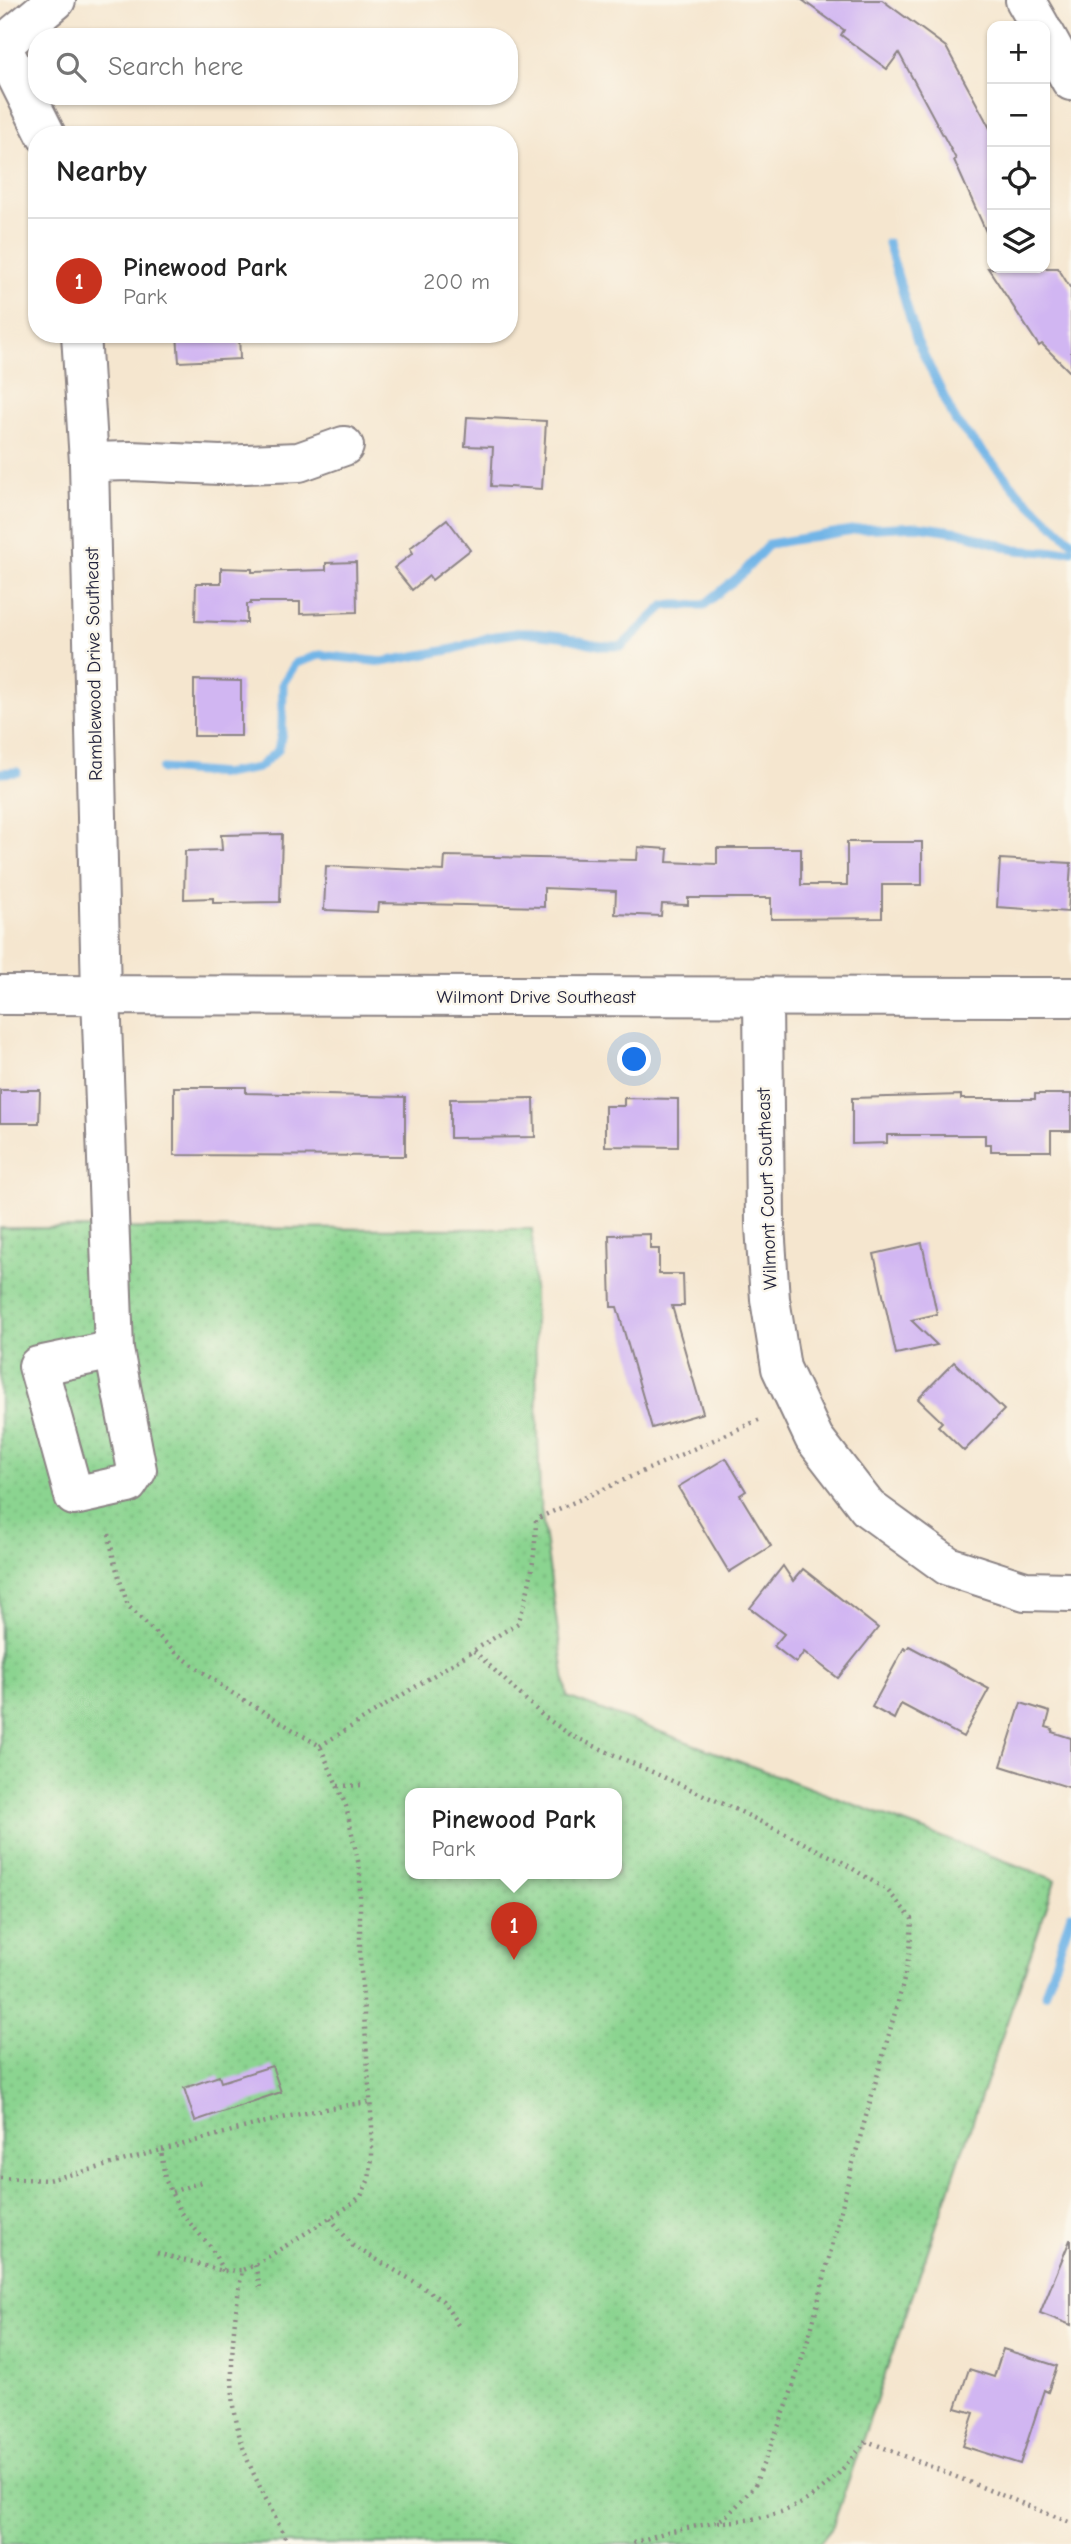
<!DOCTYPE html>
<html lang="en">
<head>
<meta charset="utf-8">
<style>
  body { margin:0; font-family:"Comic Neue",sans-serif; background:#f6f6f6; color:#222 }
  .controls { position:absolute; right:21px; top:21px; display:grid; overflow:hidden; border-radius:14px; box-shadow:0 2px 5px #0004 }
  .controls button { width:63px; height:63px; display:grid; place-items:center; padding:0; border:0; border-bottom:2px solid #e0e0e0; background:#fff; color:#222; font:35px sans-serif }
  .you { position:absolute; left:635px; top:1060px; width:24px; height:24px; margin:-18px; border:5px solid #fff; border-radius:50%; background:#1a73e8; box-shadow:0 0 0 10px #1a73e833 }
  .badge { display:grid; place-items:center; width:46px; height:46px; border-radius:50%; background:#c8321e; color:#fff; font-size:23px; font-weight:700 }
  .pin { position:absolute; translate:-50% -58px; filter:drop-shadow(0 2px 4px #0008) }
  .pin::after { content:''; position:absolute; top:37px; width:24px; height:21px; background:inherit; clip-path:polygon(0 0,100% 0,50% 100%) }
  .popup { position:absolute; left:405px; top:1788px; width:217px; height:91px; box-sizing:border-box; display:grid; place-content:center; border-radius:14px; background:#fff; filter:drop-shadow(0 2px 5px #0005); font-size:23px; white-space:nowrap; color:#767676 }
  .popup b { font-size:26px; color:#222 }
  .popup::after { content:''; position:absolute; left:50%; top:100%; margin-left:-14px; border:14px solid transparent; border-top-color:#fff }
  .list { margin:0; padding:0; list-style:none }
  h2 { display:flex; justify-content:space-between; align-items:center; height:91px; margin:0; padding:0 28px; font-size:30px }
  h2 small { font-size:23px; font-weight:400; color:#767676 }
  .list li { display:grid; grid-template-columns:46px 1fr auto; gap:21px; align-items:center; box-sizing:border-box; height:126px; padding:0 28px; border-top:2px solid #e0e0e0 }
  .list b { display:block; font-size:26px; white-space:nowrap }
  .list p { margin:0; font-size:23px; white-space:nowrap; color:#767676 }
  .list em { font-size:23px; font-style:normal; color:#767676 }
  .icon { flex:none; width:38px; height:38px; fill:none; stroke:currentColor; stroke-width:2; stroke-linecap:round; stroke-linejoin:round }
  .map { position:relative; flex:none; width:1071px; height:2544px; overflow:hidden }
  .search { position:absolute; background:#fff; box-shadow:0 2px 5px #0004; left:28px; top:28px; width:490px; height:77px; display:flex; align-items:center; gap:18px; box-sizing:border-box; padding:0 24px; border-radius:28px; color:#767676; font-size:26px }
  .panel { position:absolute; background:#fff; box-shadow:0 2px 5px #0004; left:28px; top:126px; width:490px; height:217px; border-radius:28px }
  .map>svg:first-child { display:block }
  .park { fill:url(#park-dots); stroke:#567b66; stroke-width:2; fill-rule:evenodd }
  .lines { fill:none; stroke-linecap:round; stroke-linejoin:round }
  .stream { stroke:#72b5e7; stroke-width:9 }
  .building { fill:#d1b6f2 }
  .minor-casing { stroke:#8c8485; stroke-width:42 }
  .path { stroke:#8c8485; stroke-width:4.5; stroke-dasharray:2 5; stroke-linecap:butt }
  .minor { stroke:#fff; stroke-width:38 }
  .labels { text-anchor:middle; stroke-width:5; stroke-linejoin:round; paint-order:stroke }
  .street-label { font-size:19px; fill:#22223b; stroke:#fbf7ec }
</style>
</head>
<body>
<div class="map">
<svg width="1071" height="2544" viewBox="0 0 1071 2544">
  <defs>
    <pattern id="park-dots" width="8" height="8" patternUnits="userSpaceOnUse" patternTransform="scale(1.75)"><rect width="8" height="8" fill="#8bd490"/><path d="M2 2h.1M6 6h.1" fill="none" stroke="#78b67d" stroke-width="1.8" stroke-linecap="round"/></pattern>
  </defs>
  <rect width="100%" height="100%" fill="#fbf7ec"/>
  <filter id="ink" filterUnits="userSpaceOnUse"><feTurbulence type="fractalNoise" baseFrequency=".0143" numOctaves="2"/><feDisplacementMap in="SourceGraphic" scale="14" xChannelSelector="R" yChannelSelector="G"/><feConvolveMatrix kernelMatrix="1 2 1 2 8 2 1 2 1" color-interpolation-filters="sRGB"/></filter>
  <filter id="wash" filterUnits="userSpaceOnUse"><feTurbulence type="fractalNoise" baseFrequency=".00686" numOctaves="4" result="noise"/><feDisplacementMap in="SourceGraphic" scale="28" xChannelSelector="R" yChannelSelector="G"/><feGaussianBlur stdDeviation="1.57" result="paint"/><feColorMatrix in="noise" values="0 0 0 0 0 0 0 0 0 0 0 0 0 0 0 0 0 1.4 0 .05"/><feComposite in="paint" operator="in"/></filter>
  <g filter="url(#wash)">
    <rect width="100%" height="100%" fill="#f5e6cf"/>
    <path class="park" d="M 0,1228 L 532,1229 L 540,1501 L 567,1697 L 1056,1880 L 832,2528 L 819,2544 L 0,2544 ZM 411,1794 L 617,1794 L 617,1874 L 411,1874 Z"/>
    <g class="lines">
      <g class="stream">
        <path d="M 888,243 L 917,341 L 956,422 L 1022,496 L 1071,541"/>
        <path d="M 162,769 L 224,774 L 258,768 L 278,750 L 282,732 L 283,683 L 296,663 L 320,655 L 382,662 L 454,649 L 490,637 L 523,632 L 560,636 L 601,646 L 622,646 L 665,605 L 704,605 L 742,574 L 769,544 L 858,529 L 918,526 L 960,532 L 1016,550 L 1047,552 L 1071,550"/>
        <path d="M 0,773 L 17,772"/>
        <path d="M 1045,1994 L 1071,1914"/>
      </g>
    </g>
    <g id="blocks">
      <g class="building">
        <path d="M 802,0 L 882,0 L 946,47 L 992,132 L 992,245 L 954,160 L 956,159 L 899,53 L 887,69 L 841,35 L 844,30 Z"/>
        <path d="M 988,268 L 1058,268 L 1071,289 L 1071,373 L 1042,344 L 1039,346 Z"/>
        <path d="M 177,334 L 239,334 L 240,359 L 179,362 Z"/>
        <path d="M 467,417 L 546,421 L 542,489 L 491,486 L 493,447 L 465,446 Z"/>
        <path d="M 447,519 L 470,550 L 432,580 L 429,576 L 412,590 L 394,568 L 413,553 L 410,548 Z"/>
        <path d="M 356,562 L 357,612 L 300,614 L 300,602 L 251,602 L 251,604 L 247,604 L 247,623 L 195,621 L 196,583 L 221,583 L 221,568 L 252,569 L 252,572 L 326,570 L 326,563 Z"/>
        <path d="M 194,680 L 241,681 L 241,736 L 194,736 Z"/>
        <path d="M 282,834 L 280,902 L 213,903 L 213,898 L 184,899 L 185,851 L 222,850 L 221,835 Z"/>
        <path d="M 847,842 L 922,842 L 922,885 L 882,885 L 882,918 L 771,919 L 771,898 L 688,898 L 688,905 L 662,904 L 661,916 L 615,914 L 616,891 L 544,888 L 544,907 L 379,903 L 378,912 L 324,910 L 326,866 L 444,871 L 445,856 L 637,860 L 638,847 L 668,849 L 667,862 L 717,864 L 717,848 L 801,848 L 801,885 L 847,885 Z"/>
        <path d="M 1000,859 L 1071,863 L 1068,912 L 997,907 Z"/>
        <path d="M 174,1087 L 246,1087 L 246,1093 L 405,1097 L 405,1156 L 174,1155 Z"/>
        <path d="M 0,1090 L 40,1090 L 39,1123 L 0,1123 Z"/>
        <path d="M 1035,1094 L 1071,1094 L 1071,1131 L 1051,1131 L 1051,1151 L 991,1151 L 991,1144 L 985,1144 L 985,1135 L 887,1135 L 887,1143 L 852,1144 L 852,1098 L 961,1095 L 961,1099 L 1035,1099 Z"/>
        <path d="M 534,1098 L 535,1137 L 450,1138 L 450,1099 Z"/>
        <path d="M 624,1098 L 678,1099 L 678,1147 L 605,1146 L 605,1106 L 624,1106 Z"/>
        <path d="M 650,1234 L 650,1249 L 659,1249 L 659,1274 L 683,1274 L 684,1306 L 672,1306 L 703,1413 L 652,1428 L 617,1307 L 611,1307 L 609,1235 Z"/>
        <path d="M 922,1243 L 937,1314 L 911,1320 L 937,1345 L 896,1354 L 874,1254 Z"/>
        <path d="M 954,1362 L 1004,1410 L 964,1451 L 938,1426 L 942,1422 L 918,1399 Z"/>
        <path d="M 726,1458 L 746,1491 L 740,1495 L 771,1546 L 729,1572 L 678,1487 Z"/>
        <path d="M 783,1566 L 793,1581 L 803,1569 L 878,1628 L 838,1678 L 804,1652 L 796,1663 L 774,1646 L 784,1634 L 750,1608 Z"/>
        <path d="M 909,1646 L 989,1689 L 963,1737 L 901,1704 L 894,1719 L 872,1707 L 904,1648 L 906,1650 Z"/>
        <path d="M 1021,1703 L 1050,1712 L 1046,1727 L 1053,1729 L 1052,1732 L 1071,1738 L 1071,1788 L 1001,1766 Z"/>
        <path d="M 272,2066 L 281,2092 L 195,2121 L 184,2088 L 219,2076 L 221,2082 Z"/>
        <path d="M 1070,2240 L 1071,2240 L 1071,2325 L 1040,2313 Z"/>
        <path d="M 1003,2349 L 1057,2366 L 1048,2392 L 1044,2390 L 1020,2464 L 963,2446 L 974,2413 L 956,2408 L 969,2369 L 994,2377 Z"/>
      </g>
    </g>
  </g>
  <g filter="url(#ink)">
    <use href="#blocks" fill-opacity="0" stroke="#8c8485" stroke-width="2"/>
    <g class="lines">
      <defs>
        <g id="minor">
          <path d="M 1025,0 L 1040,26"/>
          <path d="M 1045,34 L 1071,81"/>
          <path d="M 0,43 L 46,135"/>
          <path d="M 2,45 L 56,0"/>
          <path d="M 81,334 L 89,462 L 101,995 L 114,1350 L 137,1470 L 128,1484 L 74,1496 L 38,1366 L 114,1350"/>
          <path d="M 89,462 L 131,461 L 220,465 L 299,462 L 344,446"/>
          <path d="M 0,995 L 1071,997"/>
          <path d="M 763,996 L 765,1226 L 770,1299 L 781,1368 L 814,1438 L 868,1508 L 948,1566 L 1025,1591 L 1071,1592"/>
        </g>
      </defs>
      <use href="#minor" class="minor-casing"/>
      <g class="path">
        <path d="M 109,1534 L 114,1561 L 128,1606 L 175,1652 L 229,1691 L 320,1746 L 346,1806 L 360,1870 L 360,1958 L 372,2126 L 372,2158 L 369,2179 L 361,2196 L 349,2206 L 255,2265 L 242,2270"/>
        <path d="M 474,1651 L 543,1716 L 572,1736 L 737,1810 L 842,1862 L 888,1891 L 912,1919 L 910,1950 L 903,1984 L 851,2170 L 811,2330 L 787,2405 L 754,2487 L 730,2513 L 717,2522 L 667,2532 L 630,2544"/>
        <path d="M 320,1746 L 518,1623 C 531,1586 535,1558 536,1519 L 763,1418"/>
        <path d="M 338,1786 L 364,1785"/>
        <path d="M 0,2178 L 48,2180 L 94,2169 L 161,2150"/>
        <path d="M 172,2192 L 201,2182"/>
        <path d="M 330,2218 L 353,2246 L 410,2279 L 443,2301 L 458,2325"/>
        <path d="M 157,2253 L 223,2271 L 242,2270 C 232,2332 224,2397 246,2456 C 258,2486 275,2515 288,2544"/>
        <path d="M 255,2265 L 260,2287"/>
        <path d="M 223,2271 L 211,2247 L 181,2213 L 165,2179 L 161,2150 C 231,2132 299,2110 371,2102"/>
        <path d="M 718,2522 C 760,2521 799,2512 830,2482 C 843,2470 854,2454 867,2441 L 1071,2523"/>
      </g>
      <use href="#minor" class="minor"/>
    </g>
  </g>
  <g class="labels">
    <g class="street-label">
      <text transform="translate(93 664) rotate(-91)" y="7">Ramblewood Drive Southeast</text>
      <text x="536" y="1003">Wilmont Drive Southeast</text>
      <text transform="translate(766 1189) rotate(-92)" y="7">Wilmont Court Southeast</text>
    </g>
  </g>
</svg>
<div class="controls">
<button>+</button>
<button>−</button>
<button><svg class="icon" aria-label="locate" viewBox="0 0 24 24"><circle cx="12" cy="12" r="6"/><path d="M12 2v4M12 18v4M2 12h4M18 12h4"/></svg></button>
<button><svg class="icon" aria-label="layers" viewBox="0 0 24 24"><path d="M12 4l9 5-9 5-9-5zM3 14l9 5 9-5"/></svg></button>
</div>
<div class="you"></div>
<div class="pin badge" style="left:514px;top:1960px">1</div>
<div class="popup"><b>Pinewood Park</b>Park</div>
<div class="search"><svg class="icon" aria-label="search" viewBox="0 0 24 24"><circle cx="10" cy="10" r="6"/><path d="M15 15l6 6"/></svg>Search here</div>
<section class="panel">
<h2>Nearby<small></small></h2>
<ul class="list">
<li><span class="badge">1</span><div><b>Pinewood Park</b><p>Park</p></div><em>200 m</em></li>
</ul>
</section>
</div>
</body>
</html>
